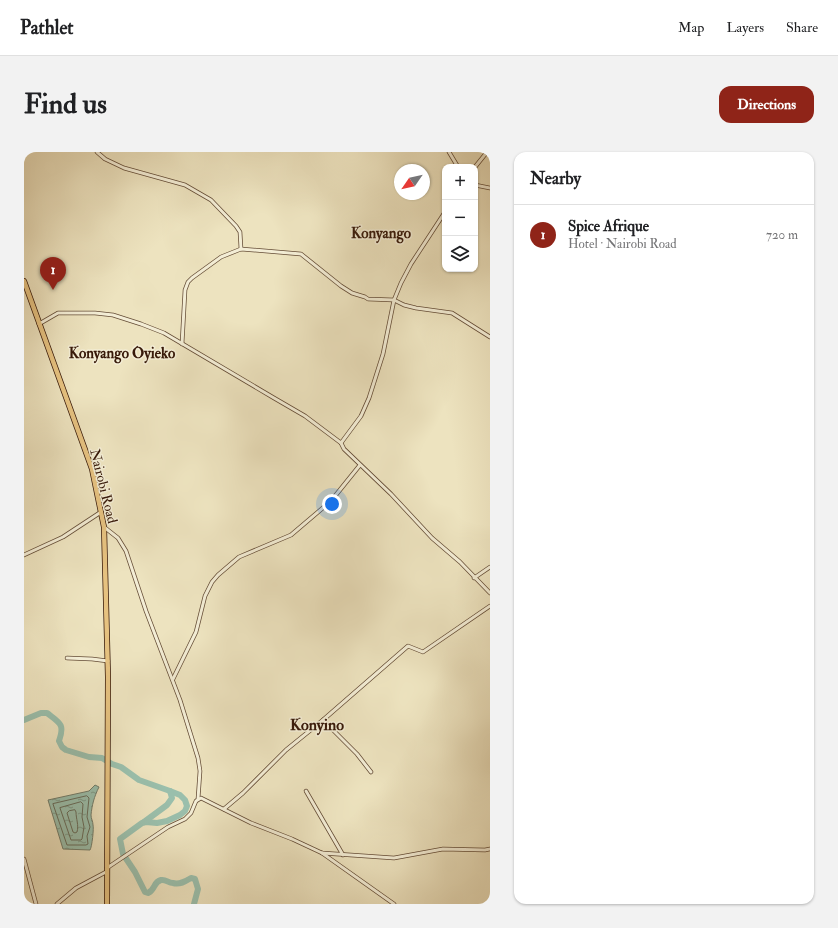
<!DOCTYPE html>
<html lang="en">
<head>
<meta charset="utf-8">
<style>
  body { margin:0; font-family:"IM FELL Double Pica",serif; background:#f2f2f2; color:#202124 }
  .controls { position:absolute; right:12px; top:12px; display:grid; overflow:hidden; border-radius:8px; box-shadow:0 1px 3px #0004 }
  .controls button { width:36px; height:36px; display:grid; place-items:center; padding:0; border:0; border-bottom:1px solid #e0e0e0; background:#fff; color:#202124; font:20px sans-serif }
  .compass { position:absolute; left:370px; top:12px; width:36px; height:36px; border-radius:50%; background:#fff; box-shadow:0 1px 3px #0004; rotate:236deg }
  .you { position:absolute; left:308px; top:352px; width:14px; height:14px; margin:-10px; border:3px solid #fff; border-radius:50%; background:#1a73e8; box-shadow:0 0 0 6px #1a73e833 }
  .badge { display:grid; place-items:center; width:26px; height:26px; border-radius:50%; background:#8f2418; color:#fff; font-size:13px; font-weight:700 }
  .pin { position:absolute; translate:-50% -33px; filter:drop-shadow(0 1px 2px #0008) }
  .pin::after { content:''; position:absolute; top:21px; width:14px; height:12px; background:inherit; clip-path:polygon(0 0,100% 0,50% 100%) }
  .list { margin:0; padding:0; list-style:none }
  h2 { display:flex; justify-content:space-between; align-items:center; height:52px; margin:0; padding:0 16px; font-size:17px }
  h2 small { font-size:13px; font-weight:400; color:#757577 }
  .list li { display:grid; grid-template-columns:26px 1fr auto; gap:12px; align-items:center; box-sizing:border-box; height:60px; padding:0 16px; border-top:1px solid #e0e0e0 }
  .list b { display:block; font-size:15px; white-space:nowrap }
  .list p { margin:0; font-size:13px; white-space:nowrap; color:#757577 }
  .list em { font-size:13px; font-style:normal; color:#757577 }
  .icon { flex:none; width:22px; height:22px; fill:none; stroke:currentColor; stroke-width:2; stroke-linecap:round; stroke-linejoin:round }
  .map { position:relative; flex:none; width:466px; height:752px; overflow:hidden; border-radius:12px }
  header { display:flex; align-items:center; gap:24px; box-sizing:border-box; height:56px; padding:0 20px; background:#fff; border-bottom:1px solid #e0e0e0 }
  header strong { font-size:19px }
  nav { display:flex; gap:22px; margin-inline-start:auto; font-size:14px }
  .intro { display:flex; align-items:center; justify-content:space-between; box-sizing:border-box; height:96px; padding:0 24px }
  h1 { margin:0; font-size:28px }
  .button { padding:10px 18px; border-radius:12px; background:#8f2418; color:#fff; font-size:14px; font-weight:700 }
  main { display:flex; gap:24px; padding:0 24px }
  aside { flex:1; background:#fff; border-radius:12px; box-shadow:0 1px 3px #0004 }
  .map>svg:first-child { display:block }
  .water { fill:url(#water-ripples); stroke:#727d6b }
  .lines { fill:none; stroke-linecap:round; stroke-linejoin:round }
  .shore { stroke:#686c5a; stroke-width:1 }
  .river { stroke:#9abfac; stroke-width:6 }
  .minor-casing { stroke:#644c36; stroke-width:4.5 }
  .trunk-casing { stroke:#371909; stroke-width:6 }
  .minor { stroke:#f3edd5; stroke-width:3 }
  .trunk { stroke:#e6c280; stroke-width:4.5 }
  .labels { text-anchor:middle; stroke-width:3; stroke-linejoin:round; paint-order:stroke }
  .street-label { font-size:14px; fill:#371909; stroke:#f3edd5 }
  .neighbourhood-label { font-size:15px; font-weight:bold; fill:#371909; stroke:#f3edd5 }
  .quarter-label { font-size:16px; font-weight:bold; fill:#371909; stroke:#f3edd5 }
</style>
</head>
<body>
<header>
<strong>Pathlet</strong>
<nav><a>Map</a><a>Layers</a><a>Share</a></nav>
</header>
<div class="intro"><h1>Find us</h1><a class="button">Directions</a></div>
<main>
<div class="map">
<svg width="466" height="752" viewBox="0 0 466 752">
  <defs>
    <pattern id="water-ripples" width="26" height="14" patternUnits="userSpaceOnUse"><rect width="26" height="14" fill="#9abfac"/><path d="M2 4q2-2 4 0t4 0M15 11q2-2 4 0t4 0" fill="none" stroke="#7e9a8a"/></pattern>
  </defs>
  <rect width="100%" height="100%" fill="#ede3bf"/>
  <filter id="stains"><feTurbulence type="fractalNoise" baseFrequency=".005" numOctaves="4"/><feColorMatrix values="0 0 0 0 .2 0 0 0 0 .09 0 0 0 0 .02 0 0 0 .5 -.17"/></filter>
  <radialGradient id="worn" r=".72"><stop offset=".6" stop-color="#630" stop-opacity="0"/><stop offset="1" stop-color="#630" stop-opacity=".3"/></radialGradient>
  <path class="water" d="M 71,633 L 75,635 C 70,645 68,653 67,663 C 67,667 69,669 69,673 C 70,676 68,695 66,698 L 39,697 L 24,648 L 65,639 Z"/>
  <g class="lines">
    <g class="shore">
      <path d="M 63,644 L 65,646 L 63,665 L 66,675 L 63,684 L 64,692 L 62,693 L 43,693 L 29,652 Z"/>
      <path d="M 57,650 L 59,652 L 58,665 L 60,675 L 58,687 L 57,688 L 47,688 L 36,656 Z"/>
      <path d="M 51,658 L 52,660 C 52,667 55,673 53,680 L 51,681 L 49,680 L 43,661 L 45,659 Z"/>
    </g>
    <g class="river">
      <path d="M 0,568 L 17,561 L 23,561 C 36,571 41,572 35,589 L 38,595 L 42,598 L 65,605 L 78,606 L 88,612 L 97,615 L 115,628 L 146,639 L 156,643 L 161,648 L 163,654 L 161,659 L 156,663 L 143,669 L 133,671 L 122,670 L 118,671 L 96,687 L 99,702 L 111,720 L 121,740 L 124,741 C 132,737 129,730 137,728 C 142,727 144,731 149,731 C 156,733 162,729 167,726 L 171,727 L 174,737 L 170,752"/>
      <path d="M 120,670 L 143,653 L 148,646 L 146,639"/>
    </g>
    <defs>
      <g id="minor">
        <path d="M 73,0 L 81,7 L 100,16 L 161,33 L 187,48 L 212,74 L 216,80 L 217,97"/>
        <path d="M 425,0 L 434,15"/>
        <path d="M 451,15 L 463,0"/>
        <path d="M 451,33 L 466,36"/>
        <path d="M 15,172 L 34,161 L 71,161 L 89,163 L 117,172 L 140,181 L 250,246 L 281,264 L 317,291 L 337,264 L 345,246 L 359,202 L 370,148 L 377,131 L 387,112 L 421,60"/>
        <path d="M 158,192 L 161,138 L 164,130 L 168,126 L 197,105 L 217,97 L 277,102 L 317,134 L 328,141 L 341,145 L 344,147 L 370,148 L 380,153 L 392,156 L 428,161 L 466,185"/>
        <path d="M 317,291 L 320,297 L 367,342 L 408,386 L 436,410 L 466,441"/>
        <path d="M 80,375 L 94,386 L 102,399 L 122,459 L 156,548 L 174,606 L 176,619 L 174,647"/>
        <path d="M 0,403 L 39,385 L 77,360"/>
        <path d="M 450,426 L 466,415"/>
        <path d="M 43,506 L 68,507 L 84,509"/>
        <path d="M 149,527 L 172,480 L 181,444 L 188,430 L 194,423 L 215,405 L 267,383 L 307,349 L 336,313"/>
        <path d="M 299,568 L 333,602 L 347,620"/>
        <path d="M 282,639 L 319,703"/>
        <path d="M 200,657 L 219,641 L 262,598 L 299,568 L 384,494 L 399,500 L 466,454"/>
        <path d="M 298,701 L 370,752"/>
        <path d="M 0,707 L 12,752"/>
        <path d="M 83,716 L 144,675 L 161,667 L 167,661 L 172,649 L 177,646 L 227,671 L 268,687 L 298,701 L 370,706 L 419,697 L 461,698 L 466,697"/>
        <path d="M 33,752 L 52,736 L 82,720"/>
      </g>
      <path id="trunk" d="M 0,129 L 68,317 L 80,375 L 84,525 L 83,752"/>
    </defs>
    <use href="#minor" class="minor-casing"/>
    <use href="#trunk" class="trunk-casing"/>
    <use href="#minor" class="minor"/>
    <use href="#trunk" class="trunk"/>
  </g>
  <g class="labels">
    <g class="street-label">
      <text transform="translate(80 334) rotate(76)" y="5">Nairobi Road</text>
    </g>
    <g class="neighbourhood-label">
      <text x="357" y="86">Konyango</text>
      <text x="98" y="206">Konyango Oyieko</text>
    </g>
    <g class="quarter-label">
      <text x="293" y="578">Konyino</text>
    </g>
  </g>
  <rect width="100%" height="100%" filter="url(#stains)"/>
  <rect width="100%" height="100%" fill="url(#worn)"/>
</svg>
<div class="controls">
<button>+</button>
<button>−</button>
<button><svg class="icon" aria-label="layers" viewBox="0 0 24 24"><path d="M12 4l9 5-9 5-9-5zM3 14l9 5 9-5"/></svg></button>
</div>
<svg class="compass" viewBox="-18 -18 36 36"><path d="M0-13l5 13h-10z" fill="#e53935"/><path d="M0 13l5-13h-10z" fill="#757577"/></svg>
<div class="you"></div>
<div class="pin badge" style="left:29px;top:138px">1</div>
</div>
<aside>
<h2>Nearby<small></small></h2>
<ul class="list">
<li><span class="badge">1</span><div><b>Spice Afrique</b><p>Hotel · Nairobi Road</p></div><em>720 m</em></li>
</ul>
</aside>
</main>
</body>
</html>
